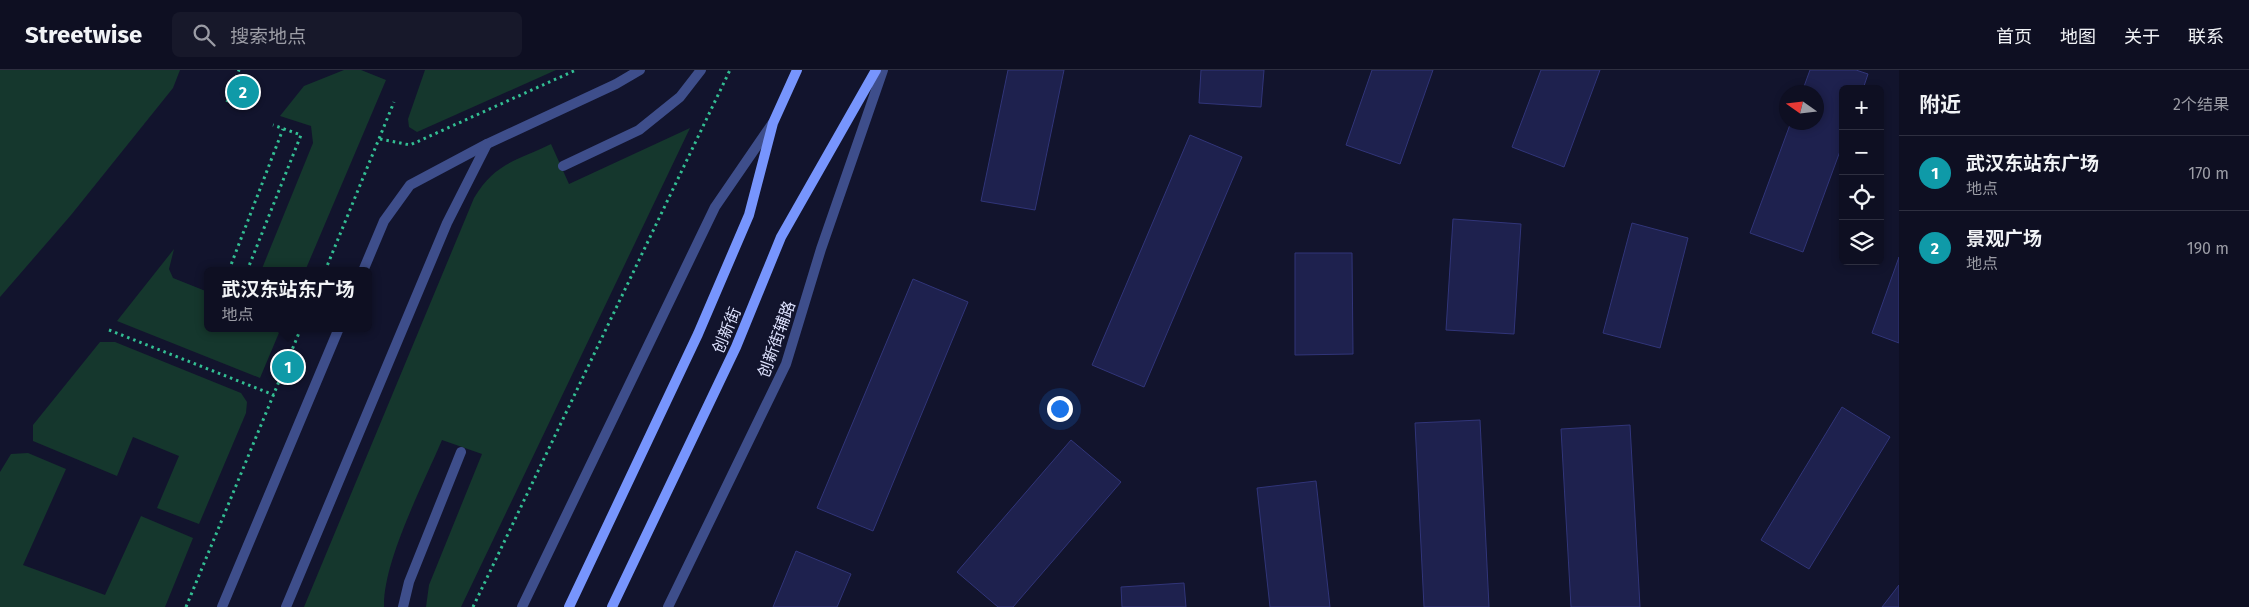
<!DOCTYPE html>
<html lang="zh">
<head>
<meta charset="utf-8">
<style>
  body { margin:0; font-family:"Fira Sans","Noto Sans SC",sans-serif; background:#17182a; color:#f1f3f6 }
  .controls { position:absolute; right:15px; top:15px; display:grid; overflow:hidden; border-radius:8px; box-shadow:0 2px 8px #0003 }
  .controls button { width:45px; height:45px; display:grid; place-items:center; padding:0; border:0; border-bottom:1px solid #2e2f40; background:#0e0f22; color:#f1f3f6; font:25px sans-serif }
  .compass { position:absolute; left:1779px; top:15px; width:45px; height:45px; border-radius:50%; background:#0e0f22; box-shadow:0 2px 8px #0003; rotate:284deg }
  .you { position:absolute; left:1059px; top:338px; width:18px; height:18px; margin:-12px; border:4px solid #fff; border-radius:50%; background:#1a73e8; box-shadow:0 0 0 8px #1a73e833 }
  .badge { display:grid; place-items:center; width:32px; height:32px; border-radius:50%; background:#0dfcd8; color:#fff; font-size:16px; font-weight:700 }
  .pin { position:absolute; translate:-50% -50%; border:2px solid #fff; box-shadow:0 1px 5px #0006 }
  .popup { position:absolute; left:204px; top:197px; width:168px; height:65px; box-sizing:border-box; display:grid; place-content:center; border-radius:8px; background:#0e0f22; filter:drop-shadow(0 1px 4px #0005); font-size:16px; white-space:nowrap; color:#9b9ca5 }
  .popup b { font-size:19px; color:#f1f3f6 }
  .popup::after { content:''; position:absolute; left:50%; top:100%; margin-left:-10px; border:10px solid transparent; border-top-color:#0e0f22 }
  .list { margin:0; padding:0; list-style:none }
  h2 { display:flex; justify-content:space-between; align-items:center; height:65px; margin:0; padding:0 20px; font-size:21px }
  h2 small { font-size:16px; font-weight:400; color:#9b9ca5 }
  .list li { display:grid; grid-template-columns:32px 1fr auto; gap:15px; align-items:center; box-sizing:border-box; height:75px; padding:0 20px; border-top:1px solid #2e2f40 }
  .list b { display:block; font-size:19px; white-space:nowrap }
  .list p { margin:0; font-size:16px; white-space:nowrap; color:#9b9ca5 }
  .list em { font-size:16px; font-style:normal; color:#9b9ca5 }
  .icon { flex:none; width:28px; height:28px; fill:none; stroke:currentColor; stroke-width:2; stroke-linecap:round; stroke-linejoin:round }
  .map { position:relative; flex:none; width:1899px; height:537px; overflow:hidden }
  header { display:flex; align-items:center; gap:30px; box-sizing:border-box; height:70px; padding:0 25px; background:#0e0f22; border-bottom:1px solid #2e2f40 }
  header strong { font-size:24px }
  nav { display:flex; gap:28px; margin-inline-start:auto; font-size:18px }
  .search { width:350px; height:45px; background:#17182a; display:flex; align-items:center; gap:12px; box-sizing:border-box; padding:0 18px; border-radius:8px; color:#9b9ca5; font-size:19px }
  main { display:flex }
  aside { flex:1; background:#0e0f22 }
  .map>svg:first-child { display:block }
  .green { fill:#15372d }
  .building { fill:#1e214e; stroke:#313579 }
  .lines { fill:none; stroke-linecap:round; stroke-linejoin:round }
  .path { stroke:#33be93; stroke-width:3; stroke-dasharray:2.5 4; stroke-linecap:butt }
  .service { stroke:#3e4e8b; stroke-width:10 }
  .tertiary { stroke:#3e4e8b; stroke-width:10 }
  .secondary { stroke:#7795fd; stroke-width:10 }
  .labels { text-anchor:middle; stroke-width:4; stroke-linejoin:round; paint-order:stroke }
  .street-label { font-size:16px; fill:#dfe3ff; stroke:#12142d }
</style>
</head>
<body>
<header>
<strong>Streetwise</strong>
<div class="search"><svg class="icon" aria-label="search" viewBox="0 0 24 24"><circle cx="10" cy="10" r="6"/><path d="M15 15l6 6"/></svg>搜索地点</div>
<nav><a>首页</a><a>地图</a><a>关于</a><a>联系</a></nav>
</header>
<main>
<div class="map">
<svg width="1899" height="537" viewBox="0 0 1899 537">
  <rect width="100%" height="100%" fill="#12142d"/>
  <g class="green">
    <path d="M 0,0 L 180,0 L 173,18 L 71,145 L 0,227 Z"/>
    <path d="M 344,0 L 361,0 L 386,10 L 305,201 L 261,201 L 313,73 L 311,56 L 280,46 L 304,16 Z"/>
    <path d="M 425,0 L 556,0 L 417,62 L 409,57 L 408,49 Z"/>
    <path d="M 690,58 L 461,537 L 426,537 L 429,515 L 482,384 L 442,370 C 423,415 383,491 384,537 L 304,537 L 474,128 C 495,93 516,91 551,74 L 569,114 Z"/>
    <path d="M 174,179 L 169,199 L 173,208 L 208,222 L 208,258 L 281,258 L 260,308 L 117,251 Z"/>
    <path d="M 100,272 L 115,272 L 241,323 L 247,332 L 246,343 L 199,454 L 157,438 L 179,386 L 133,367 L 117,406 L 33,371 L 33,355 Z"/>
    <path d="M 28,383 L 66,399 L 23,495 L 105,525 L 141,446 L 193,468 L 165,537 L 0,537 L 0,402 L 11,384 Z"/>
  </g>
  <g class="building">
    <path d="M 1008,0 L 1064,0 L 1035,140 L 981,131 Z"/>
    <path d="M 1201,0 L 1264,0 L 1261,37 L 1199,33 Z"/>
    <path d="M 1372,0 L 1433,0 L 1400,94 L 1346,75 Z"/>
    <path d="M 1541,0 L 1600,0 L 1564,97 L 1512,77 Z"/>
    <path d="M 1810,0 L 1856,0 L 1868,4 L 1863,19 L 1843,19 L 1843,73 L 1803,182 L 1750,163 L 1791,52 L 1816,52 L 1816,22 L 1802,22 Z"/>
    <path d="M 1190,65 L 1242,87 L 1144,317 L 1092,295 Z"/>
    <path d="M 1453,149 L 1521,154 L 1514,264 L 1446,260 Z"/>
    <path d="M 1632,153 L 1688,168 L 1660,278 L 1603,263 Z"/>
    <path d="M 1295,183 L 1352,183 L 1353,284 L 1295,285 Z"/>
    <path d="M 1899,187 L 1899,273 L 1872,263 Z"/>
    <path d="M 913,209 L 968,232 L 873,461 L 817,438 Z"/>
    <path d="M 1842,337 L 1890,367 L 1809,499 L 1761,470 Z"/>
    <path d="M 1480,350 L 1489,537 L 1424,537 L 1415,353 Z"/>
    <path d="M 1630,355 L 1640,537 L 1571,537 L 1561,359 Z"/>
    <path d="M 1071,370 L 1121,412 L 1013,537 L 998,537 L 957,502 Z"/>
    <path d="M 1316,411 L 1330,537 L 1270,537 L 1257,418 Z"/>
    <path d="M 796,481 L 851,504 L 837,537 L 773,537 Z"/>
    <path d="M 1184,513 L 1186,537 L 1122,537 L 1121,517 Z"/>
    <path d="M 1899,515 L 1899,537 L 1882,537 Z"/>
  </g>
  <g class="lines">
    <g class="path">
      <path d="M 227,32 L 239,0"/>
      <path d="M 380,69 L 410,75 L 576,0"/>
      <path d="M 229,200 L 283,59"/>
      <path d="M 247,201 L 301,65 L 273,55"/>
      <path d="M 325,201 L 394,32"/>
      <path d="M 109,260 L 274,325"/>
      <path d="M 186,537 L 301,258"/>
      <path d="M 473,537 L 730,0"/>
    </g>
    <g class="service">
      <path d="M 563,96 L 639,60 L 680,27 L 701,0"/>
      <path d="M 363,201 L 384,151 L 410,115 L 487,74 L 616,14 L 640,0"/>
      <path d="M 222,537 L 339,258"/>
      <path d="M 286,537 L 447,153 L 487,74"/>
      <path d="M 403,537 L 409,512 L 461,382"/>
    </g>
    <g class="tertiary">
      <path d="M 522,537 L 715,137 L 772,54"/>
      <path d="M 668,537 L 786,294 L 821,179 L 883,0"/>
    </g>
    <g class="secondary">
      <path d="M 569,537 L 698,264 L 749,145 L 773,53 L 797,0"/>
      <path d="M 612,537 L 736,277 L 781,167 L 876,0"/>
    </g>
  </g>
  <g class="labels">
    <g class="street-label">
      <text transform="translate(726 260) rotate(-67)" y="6">创新街</text>
      <text transform="translate(776 269) rotate(-70)" y="6">创新街辅路</text>
    </g>
  </g>
</svg>
<div class="controls">
<button>+</button>
<button>−</button>
<button><svg class="icon" aria-label="locate" viewBox="0 0 24 24"><circle cx="12" cy="12" r="6"/><path d="M12 2v4M12 18v4M2 12h4M18 12h4"/></svg></button>
<button><svg class="icon" aria-label="layers" viewBox="0 0 24 24"><path d="M12 4l9 5-9 5-9-5zM3 14l9 5 9-5"/></svg></button>
</div>
<svg class="compass" viewBox="-18 -18 36 36"><path d="M0-13l5 13h-10z" fill="#e53935"/><path d="M0 13l5-13h-10z" fill="#9b9ca5"/></svg>
<div class="you"></div>
<div class="pin badge" style="left:288px;top:297px;background:#0f9aa8">1</div>
<div class="popup"><b>武汉东站东广场</b>地点</div>
<div class="pin badge" style="left:243px;top:22px;background:#0f9aa8">2</div>
</div>
<aside>
<h2>附近<small>2个结果</small></h2>
<ul class="list">
<li><span class="badge" style="background:#0f9aa8">1</span><div><b>武汉东站东广场</b><p>地点</p></div><em>170 m</em></li>
<li><span class="badge" style="background:#0f9aa8">2</span><div><b>景观广场</b><p>地点</p></div><em>190 m</em></li>
</ul>
</aside>
</main>
</body>
</html>
